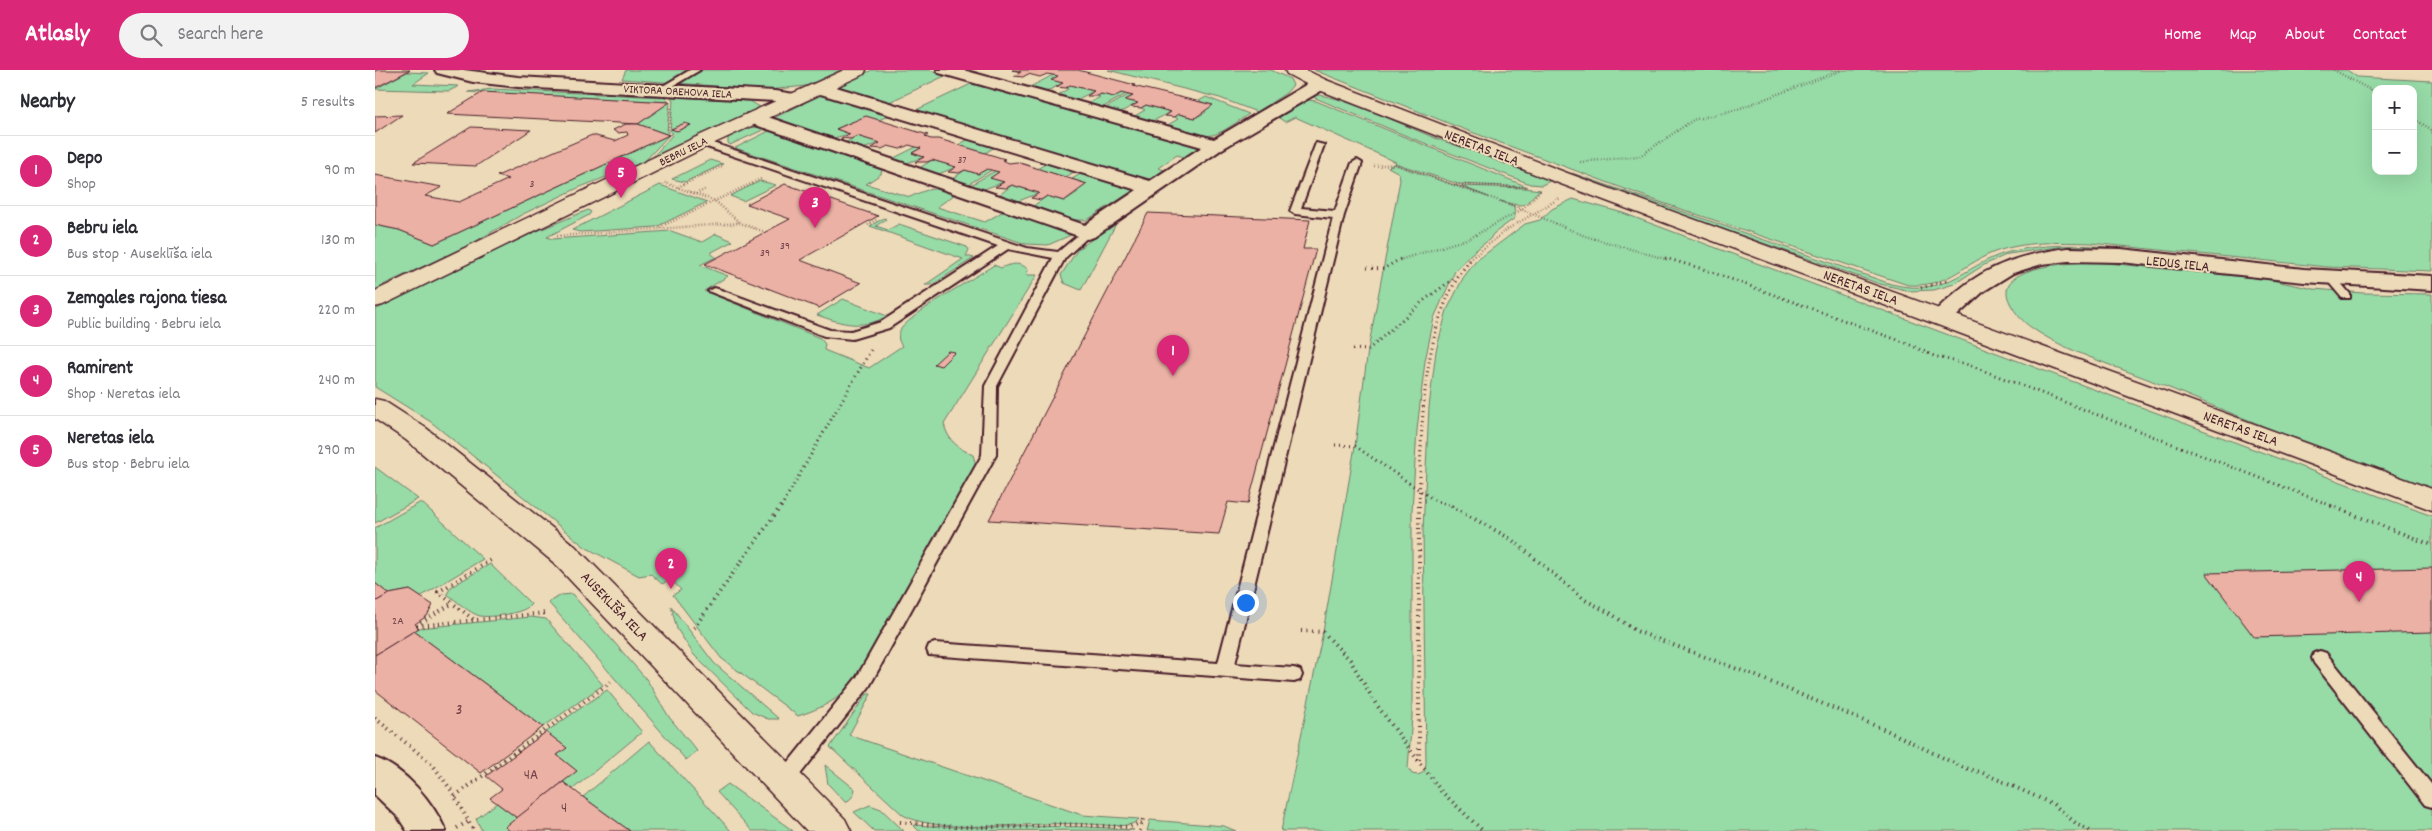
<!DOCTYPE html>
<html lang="en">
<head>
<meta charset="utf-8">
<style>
  body { margin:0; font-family:Dekko,sans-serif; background:#f2f2f3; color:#2b2b33 }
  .controls { position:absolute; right:15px; top:15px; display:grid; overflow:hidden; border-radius:10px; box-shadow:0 5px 20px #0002 }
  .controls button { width:45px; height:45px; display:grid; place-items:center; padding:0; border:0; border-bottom:1px solid #e1e1e2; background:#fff; color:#2b2b33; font:25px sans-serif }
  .you { position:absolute; left:870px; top:532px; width:18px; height:18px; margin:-12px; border:4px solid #fff; border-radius:50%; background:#1a73e8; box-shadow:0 0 0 8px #1a73e833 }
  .badge { display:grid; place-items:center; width:32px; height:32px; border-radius:50%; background:#db2777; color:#fff; font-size:16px; font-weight:700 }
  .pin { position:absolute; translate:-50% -41px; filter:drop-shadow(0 1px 2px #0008) }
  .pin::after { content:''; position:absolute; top:26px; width:18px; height:15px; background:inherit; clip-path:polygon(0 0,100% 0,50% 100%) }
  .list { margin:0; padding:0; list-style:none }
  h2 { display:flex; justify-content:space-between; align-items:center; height:65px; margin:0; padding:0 20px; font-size:21px }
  h2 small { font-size:16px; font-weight:400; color:#7c7c81 }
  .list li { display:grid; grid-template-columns:32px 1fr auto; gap:15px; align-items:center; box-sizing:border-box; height:70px; padding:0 20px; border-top:1px solid #e1e1e2 }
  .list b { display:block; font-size:19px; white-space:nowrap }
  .list p { margin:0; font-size:16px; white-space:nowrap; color:#7c7c81 }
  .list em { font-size:16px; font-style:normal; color:#7c7c81 }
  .icon { flex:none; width:28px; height:28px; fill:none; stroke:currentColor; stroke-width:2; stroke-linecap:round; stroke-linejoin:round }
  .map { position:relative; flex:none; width:2057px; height:761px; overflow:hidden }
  header { display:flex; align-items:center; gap:30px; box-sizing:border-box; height:70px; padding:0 25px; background:#db2777; color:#fff }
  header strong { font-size:24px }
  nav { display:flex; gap:28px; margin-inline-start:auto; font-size:18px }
  .search { width:350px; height:45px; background:#f2f2f3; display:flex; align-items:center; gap:12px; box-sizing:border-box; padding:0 18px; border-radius:28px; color:#7c7c81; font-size:19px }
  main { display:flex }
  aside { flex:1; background:#fff }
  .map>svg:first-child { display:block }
  .green { fill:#97dba7; stroke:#707d69; fill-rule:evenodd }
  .building { fill:#ebb1a5; stroke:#4a1f2b }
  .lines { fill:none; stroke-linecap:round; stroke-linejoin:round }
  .lane-casing { stroke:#4a1f2b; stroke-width:4 }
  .street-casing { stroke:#4a1f2b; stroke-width:4 }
  .secondary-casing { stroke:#4a1f2b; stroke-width:3 }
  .primary-casing { stroke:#4a1f2b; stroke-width:3 }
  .path-far2 { stroke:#4a1f2b; stroke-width:2.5; stroke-dasharray:0.5 2.5; stroke-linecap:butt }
  .path-far1 { stroke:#4a1f2b; stroke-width:3; stroke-dasharray:1 4; stroke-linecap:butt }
  .path { stroke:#4a1f2b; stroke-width:4; stroke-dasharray:1 4.5; stroke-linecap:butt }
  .lane { fill:#eddab8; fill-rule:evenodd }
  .street { fill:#eddab8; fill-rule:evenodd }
  .secondary { fill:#eddab8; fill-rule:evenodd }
  .primary { fill:#eddab8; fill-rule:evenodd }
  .labels { text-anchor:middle; stroke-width:4; stroke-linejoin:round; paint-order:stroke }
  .far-number-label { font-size:11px; fill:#72444a }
  .far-street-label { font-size:12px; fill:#4a1f2b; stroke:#eddab8 }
  .number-label { font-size:12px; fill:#72444a }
  .street-label { font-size:15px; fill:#4a1f2b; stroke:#eddab8 }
  .near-number-label { font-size:15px; fill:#72444a }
</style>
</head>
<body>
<header>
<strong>Atlasly</strong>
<div class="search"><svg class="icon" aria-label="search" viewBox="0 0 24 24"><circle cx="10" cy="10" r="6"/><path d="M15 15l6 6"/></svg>Search here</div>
<nav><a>Home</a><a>Map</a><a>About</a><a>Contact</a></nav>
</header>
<main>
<aside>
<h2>Nearby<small>5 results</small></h2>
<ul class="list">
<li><span class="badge">1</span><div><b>Depo</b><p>Shop</p></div><em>90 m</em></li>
<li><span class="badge">2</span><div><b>Bebru iela</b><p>Bus stop · Auseklīša iela</p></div><em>130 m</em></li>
<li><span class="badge">3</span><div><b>Zemgales rajona tiesa</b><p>Public building · Bebru iela</p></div><em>220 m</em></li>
<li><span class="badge">4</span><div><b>Ramirent</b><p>Shop · Neretas iela</p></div><em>240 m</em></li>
<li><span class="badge">5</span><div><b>Neretas iela</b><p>Bus stop · Bebru iela</p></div><em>290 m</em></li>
</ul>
</aside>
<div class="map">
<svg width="2057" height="761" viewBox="0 0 2057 761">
  <rect width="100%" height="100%" fill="#eddab8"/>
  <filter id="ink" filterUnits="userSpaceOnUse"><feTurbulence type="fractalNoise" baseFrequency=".02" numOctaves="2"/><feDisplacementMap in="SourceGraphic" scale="10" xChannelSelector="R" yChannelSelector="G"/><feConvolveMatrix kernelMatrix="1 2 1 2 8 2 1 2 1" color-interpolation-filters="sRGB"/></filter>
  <g filter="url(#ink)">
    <g class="green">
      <path d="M 251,0 L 466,0 L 431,16 L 393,20 L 247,9 Z"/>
      <path d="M 497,0 L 555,0 L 572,5 L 510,34 L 458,19 Z"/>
      <path d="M 733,0 L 896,0 L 915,9 L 918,15 L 911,23 L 882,42 L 845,28 Z"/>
      <path d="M 939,0 L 1972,0 L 1982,7 L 2057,11 L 2057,201 L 1952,197 L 1716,173 C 1684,172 1648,171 1617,183 C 1584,197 1573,217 1533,215 L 1285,132 L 1083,57 ZM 2001,19 L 2038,19 L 2038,101 L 2001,101 Z"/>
      <path d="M 32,2 L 54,3 L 38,14 L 84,16 L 74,21 L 0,19 Z"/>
      <path d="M 678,5 L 683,6 L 677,10 L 688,13 L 669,23 L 653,18 Z"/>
      <path d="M 596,14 L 818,75 L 824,78 L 809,87 L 802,85 L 783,98 L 789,100 L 776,109 L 768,109 L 537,42 Z"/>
      <path d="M 695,15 L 719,21 L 699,31 L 681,26 L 693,19 L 691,18 Z"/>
      <path d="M 117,19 L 290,27 L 295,32 L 292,61 L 294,65 L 269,92 L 203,118 L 148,144 L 96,174 L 8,215 L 12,218 L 0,223 L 0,155 L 24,160 L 59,174 L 294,65 L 263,54 L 294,32 L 93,22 Z"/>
      <path d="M 450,23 L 519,43 L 504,50 L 476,52 L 461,59 L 475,64 L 454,69 L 397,49 Z"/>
      <path d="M 746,23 L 751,24 L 727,38 L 712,34 L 725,27 L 722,26 L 726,24 Z"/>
      <path d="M 753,25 L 758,26 L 751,30 L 763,33 L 744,43 L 729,39 Z"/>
      <path d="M 933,25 C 961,21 1033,58 1063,69 C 1096,82 1145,93 1175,111 L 1167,115 L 1155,114 L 1039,69 Z"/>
      <path d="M 296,27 L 375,31 L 385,37 L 277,88 L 298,64 L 295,60 L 298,31 Z"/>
      <path d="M 831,27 L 874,44 C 833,72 838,69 791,56 L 803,49 L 800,47 L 804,44 L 820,48 L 831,42 L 829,40 L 837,35 L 824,31 Z"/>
      <path d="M 933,30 L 941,31 L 1153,117 L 1083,114 L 1020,93 L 1021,92 L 920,47 L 910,52 L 904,48 L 924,32 Z"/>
      <path d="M 771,35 L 796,42 L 776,52 L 758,47 L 770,40 L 766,38 Z"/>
      <path d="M 380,57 L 390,59 L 355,75 L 353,73 L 353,68 L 366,60 Z"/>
      <path d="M 396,60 L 507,100 L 506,104 L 491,114 L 535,127 C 552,119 560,116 578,123 L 579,125 L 562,137 L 610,152 L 627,142 L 635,142 L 696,165 L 673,175 L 651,174 L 360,78 Z"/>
      <path d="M 482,66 L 505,73 L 485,80 L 468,74 Z"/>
      <path d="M 599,66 L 625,74 L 610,83 L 583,75 Z"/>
      <path d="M 541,77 L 546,78 L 537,83 L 549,87 L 529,94 L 515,90 Z"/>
      <path d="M 335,90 L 348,94 L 310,112 L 297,109 Z"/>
      <path d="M 557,90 L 581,97 L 561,105 L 543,99 Z"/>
      <path d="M 677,90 L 705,98 L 691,107 L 662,99 Z"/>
      <path d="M 1019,94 L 1113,127 L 1086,116 L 1150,118 L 1166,120 C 1159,123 1155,131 1150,134 C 1143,137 1132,132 1125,131 L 1139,136 L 1140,148 L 1118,164 L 1115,169 L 1096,184 L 1080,201 L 1059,248 L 1050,291 L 1042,360 L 1037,440 L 1037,647 L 1033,698 L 1037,704 L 1043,705 L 1049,702 L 1051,694 L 1048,460 L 1054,337 L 1061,281 L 1072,240 L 1088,208 L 1101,191 L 1150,154 L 1165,150 L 1177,139 L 1198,129 L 1248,143 L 2057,446 L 2057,761 L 906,761 L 948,562 L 980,376 L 993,280 L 1025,110 L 1024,103 L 1013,97 Z"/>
      <path d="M 612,99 L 617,100 L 592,115 L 576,110 L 590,100 L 603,104 Z"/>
      <path d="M 712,100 L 764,117 L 712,150 L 698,150 L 657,137 L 672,126 L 689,131 L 703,122 L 701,121 L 712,114 L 697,109 Z"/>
      <path d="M 620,101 L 624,102 L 616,108 L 629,112 L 606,120 L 594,116 Z"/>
      <path d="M 1197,103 L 1516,214 C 1579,229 1589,190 1643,180 C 1693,170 1741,178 1791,183 C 1854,190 1917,198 1980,202 L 1986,204 L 1721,178 L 1684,177 L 1633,184 L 1609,195 L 1579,214 L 1559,220 L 1535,221 L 1505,214 L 1195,105 Z"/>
      <path d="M 385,111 L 401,115 L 368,131 L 355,126 Z"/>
      <path d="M 285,115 L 332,132 L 281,157 L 205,162 L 197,160 Z"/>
      <path d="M 637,115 L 664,123 L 641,132 L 623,126 Z"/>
      <path d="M 213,140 L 216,142 L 214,145 L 172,167 L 177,169 L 296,161 L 327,172 L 341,164 L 358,171 L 335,183 L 341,187 L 325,195 L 353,206 L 329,221 L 445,268 L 450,274 L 449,280 L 494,298 L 527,276 C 523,271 522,265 526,259 C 537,243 599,208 619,195 L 626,198 C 635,194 646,191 653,200 L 652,205 L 662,205 L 569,354 C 573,371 583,378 598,385 L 601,395 L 491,598 C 468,626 458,634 423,646 L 346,588 L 298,525 L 306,520 L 296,509 L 287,514 L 276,504 L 264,506 L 210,477 L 56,352 L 0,317 L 0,240 L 133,173 Z"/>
      <path d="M 509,148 L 511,149 L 501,156 L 513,160 L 524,154 L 592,177 L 594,180 L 591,186 L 599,188 L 557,215 L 550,215 L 588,189 L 495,156 Z"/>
      <path d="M 742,152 L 706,220 L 689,213 L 686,205 L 703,179 Z"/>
      <path d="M 1722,192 L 1891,209 L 1939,219 L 1988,223 L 2057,224 L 2057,420 C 1962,385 1868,349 1775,310 C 1739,296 1688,280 1657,258 C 1648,252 1640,243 1635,233 C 1615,194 1700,193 1722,192 Z"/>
      <path d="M 468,229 L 512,246 C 488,260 467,254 442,245 Z"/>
      <path d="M 0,397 L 43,429 L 0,453 Z"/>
      <path d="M 46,432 L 108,489 L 45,527 L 35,520 L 14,524 L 0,513 L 0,458 Z"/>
      <path d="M 115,494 L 156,534 C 152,543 115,548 105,546 C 94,543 82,531 72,524 L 76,517 Z"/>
      <path d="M 197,524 L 272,610 L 294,647 L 322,681 L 311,690 L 173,532 L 187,525 Z"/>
      <path d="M 296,536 L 339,593 L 404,649 L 393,649 L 377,642 L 319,585 L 302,559 Z"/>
      <path d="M 156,547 L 171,549 L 228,615 L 168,657 L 39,561 L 44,558 Z"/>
      <path d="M 232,620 L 267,662 L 198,719 L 188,712 L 201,701 L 182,685 L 191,678 L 171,662 Z"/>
      <path d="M 492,624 L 496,624 L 474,665 L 707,745 L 764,749 C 757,760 725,754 713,754 C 669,752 624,758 579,756 C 562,755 543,753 528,745 L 455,677 Z"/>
      <path d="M 274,671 L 356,761 L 255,761 L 208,727 Z"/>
      <path d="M 450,695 L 480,719 L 478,726 L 471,733 L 453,714 Z"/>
      <path d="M 353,714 L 417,760 L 418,761 L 377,761 L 342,722 Z"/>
      <path d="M 122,733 L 142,748 L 135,761 L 107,761 L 101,749 Z"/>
      <path d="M 495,735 L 506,739 L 529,761 L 499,761 L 479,742 Z"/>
      <path d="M 775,750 L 849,756 L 861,761 L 772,761 Z"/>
      <path d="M 538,755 C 611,761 685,752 759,760 L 544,761 Z"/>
    </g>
    <g class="building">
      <path d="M 2,0 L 35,0 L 0,18 L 0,1 Z"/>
      <path d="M 637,0 L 703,0 L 760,15 L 758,16 L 838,35 L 820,48 L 804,44 L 800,47 L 790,46 L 796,42 L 771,35 L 766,38 L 756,37 L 763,33 L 750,30 L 758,26 L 746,23 L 739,27 L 726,24 L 722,26 L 712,26 L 719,21 L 695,15 L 691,18 L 681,17 L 688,13 L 676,10 L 683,6 L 672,4 L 665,7 L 653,4 L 648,7 L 639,6 L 646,2 Z"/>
      <path d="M 108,22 L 295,32 L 263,54 L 72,44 Z"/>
      <path d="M 27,45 L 0,63 L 0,46 Z"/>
      <path d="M 491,46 L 553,65 L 550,67 L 556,69 L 564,69 L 630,89 L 627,90 L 634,93 L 642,92 L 712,114 L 689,131 L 672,126 L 666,130 L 656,128 L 664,123 L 637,115 L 631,118 L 620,117 L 629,112 L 615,108 L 624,102 L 612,99 L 603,104 L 590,100 L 584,103 L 573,102 L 581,97 L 557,90 L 552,92 L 540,92 L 549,87 L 537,83 L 546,78 L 541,77 L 534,75 L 525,79 L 513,76 L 507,79 L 497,78 L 505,73 L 482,66 L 476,69 L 466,68 L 475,64 L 461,59 Z"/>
      <path d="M 310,53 L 316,55 L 302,61 L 296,59 Z"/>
      <path d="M 251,54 L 263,54 L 294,65 L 59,174 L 24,160 L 0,155 L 0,105 L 67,117 L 50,126 L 84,132 L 134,109 L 122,106 L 217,65 L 240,71 L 253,65 L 252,62 L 242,63 L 238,60 Z"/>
      <path d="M 96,57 L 156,60 L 101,96 L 38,93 Z"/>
      <path d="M 410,114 L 503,146 L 425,190 L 486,213 L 444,238 L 330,194 L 415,149 L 372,134 Z"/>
      <path d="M 773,143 L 935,150 L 928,179 L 941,179 L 873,434 L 853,432 L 844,464 L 614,450 Z"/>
      <path d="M 573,281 L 580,282 L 566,296 L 559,294 Z"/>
      <path d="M 2057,498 L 2057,562 L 1879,567 L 1831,503 Z"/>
      <path d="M 0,513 L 14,524 L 0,532 Z"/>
      <path d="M 35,520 L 58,535 L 52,546 L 40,554 L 44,558 L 0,585 L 0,532 L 14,524 Z"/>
      <path d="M 39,561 L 168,657 L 106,703 L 0,620 L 0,585 Z"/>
      <path d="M 171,662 L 192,678 L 182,685 L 202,701 L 142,748 L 115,728 L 127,719 L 111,706 Z"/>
      <path d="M 188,712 L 208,727 L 255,761 L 135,761 L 130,757 Z"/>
    </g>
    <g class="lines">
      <defs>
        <g id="lane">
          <path d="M 315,0 L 325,0 L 288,22 L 281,20 Z"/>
          <path d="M 323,70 L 329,70 L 652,178 L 683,182 L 708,161 L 716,161 L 717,163 L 690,188 L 622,316 L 621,385 L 494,617 L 416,716 L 410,718 L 404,716 L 401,710 L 404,704 L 482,607 L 607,385 L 610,316 L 678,188 L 633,179 L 514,258 L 477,269 L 449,266 L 333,221 L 339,218 L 343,219 L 455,260 L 476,261 L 506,252 L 623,176 L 323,74 Z"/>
          <path d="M 941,73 L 949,75 L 926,138 L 960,141 L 977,93 L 982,90 L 987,93 L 969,145 L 860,594 L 919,598 L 925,600 L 927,605 L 925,610 L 919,612 L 554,585 L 552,580 L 554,575 L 560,573 L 843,593 L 958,148 L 920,144 L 915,141 Z"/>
          <path d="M 1956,205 L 1960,206 L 1975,224 L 1975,228 L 1967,228 L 1950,208 L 1952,206 Z"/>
          <path d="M 1945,581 L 1951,583 L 2057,715 L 2057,737 L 2050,735 L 1939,593 L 1937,588 L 1939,583 Z"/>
        </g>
        <g id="street">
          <path d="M 60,0 L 89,0 L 143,7 L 400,21 L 426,25 L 428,29 L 426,33 L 420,34 L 400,31 L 143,17 L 98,12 L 62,3 Z"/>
          <path d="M 562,0 L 588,0 L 839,69 L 939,10 L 951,10 L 953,14 L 951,18 L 847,79 L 719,167 L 712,169 L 372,52 L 369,48 L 372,44 L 384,44 L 710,155 L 762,120 L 439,22 L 437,18 L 439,14 L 451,14 L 775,111 L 827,77 L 564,3 Z"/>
          <path d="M 1693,178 L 1746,179 L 1929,199 L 2057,206 L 2057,220 L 1929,212 L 1746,192 L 1693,191 L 1667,194 L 1638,203 L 1609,221 L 1575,252 L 1567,254 L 1559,252 L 1556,247 C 1562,238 1572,230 1580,223 C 1614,194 1649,184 1693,178 Z"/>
          <path d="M 0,688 C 31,699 58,732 71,761 L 32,761 L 23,747 L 0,725 Z"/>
        </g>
        <g id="secondary">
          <path d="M 469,0 L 491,0 L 489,4 L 333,76 L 8,235 L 0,237 L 0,221 L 319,68 Z"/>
          <path d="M 0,329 L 9,331 L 51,358 L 200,476 L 470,749 L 476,761 L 432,761 L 178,492 L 31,370 L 0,349 Z"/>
        </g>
        <path id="primary" d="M 910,0 L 931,0 L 951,10 L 1192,103 L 2057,419 L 2057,440 L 1178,111 L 939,18 L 912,4 Z"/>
      </defs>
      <use href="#lane" class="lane-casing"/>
      <use href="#street" class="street-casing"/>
      <use href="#secondary" class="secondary-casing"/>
      <use href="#primary" class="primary-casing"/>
      <g class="path-far2">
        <path d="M 1959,0 L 2001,23"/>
        <path d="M 296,38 L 293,61 L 296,65"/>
        <path d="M 2038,48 L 2057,60"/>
        <path d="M 1205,92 L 1265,86 L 1318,50 L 1363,39 L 1467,0"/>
        <path d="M 999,96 L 1019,94 L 1139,136 L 1210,166 L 1294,190"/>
        <path d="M 290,113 L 340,131 L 365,153"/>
        <path d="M 1081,115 L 1152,117"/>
        <path d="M 303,117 L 347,96"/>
        <path d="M 321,124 L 331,119"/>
        <path d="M 493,155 L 503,149"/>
        <path d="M 285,157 L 386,109"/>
        <path d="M 182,166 L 365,153 L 390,162"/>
        <path d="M 1024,190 L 1095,168 L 1146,140 L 1166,120"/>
        <path d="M 1095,190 L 1131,160 L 1185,128"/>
      </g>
      <g class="path-far1">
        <path d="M 1290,188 L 1328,199 L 1531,273 L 1559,286 L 1594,295 L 1960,437"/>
        <path d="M 992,198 L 1008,199 L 1027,188"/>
        <path d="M 1546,218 L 1571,211"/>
        <path d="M 978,279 L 993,280 L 1048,231 L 1085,204"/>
        <path d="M 960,375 L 980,376 L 1059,430 L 1079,437"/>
        <path d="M 406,437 L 497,278"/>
        <path d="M 1044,437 C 1047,361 1044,249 1097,188"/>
      </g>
      <g class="path">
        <path d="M 1044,436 L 1044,692"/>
        <path d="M 1076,436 L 1136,469 L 1210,530 L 1235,543 L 1261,561 L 1381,606 L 1513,661 L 1587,697 L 1608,703 L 1678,734 L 1703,755 L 1716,761"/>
        <path d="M 1956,436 L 2057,475"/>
        <path d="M 98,549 L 63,522 L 116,490"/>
        <path d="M 46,553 L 78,533"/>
        <path d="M 42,556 L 170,543"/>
        <path d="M 319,558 L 406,436"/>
        <path d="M 926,561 L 948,562 L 975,590 L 1001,634 L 1066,721 L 1108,761"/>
        <path d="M 0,648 L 57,694 L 76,720 L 99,761"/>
        <path d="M 80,726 L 236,612"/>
        <path d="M 525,752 L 580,757 L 652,757 L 683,754 L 754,757 L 768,752"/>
        <path d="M 82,758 L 94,751"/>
        <path d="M 765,761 L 768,749"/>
      </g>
      <use href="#lane" class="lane"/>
      <use href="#street" class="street"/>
      <use href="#secondary" class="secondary"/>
      <use href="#primary" class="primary"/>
    </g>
  </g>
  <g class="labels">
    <g class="far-number-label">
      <text x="587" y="93">37</text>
      <text x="157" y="117">3</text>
      <text x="410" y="179">39</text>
      <text x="390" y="186">39</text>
    </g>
    <g class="far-street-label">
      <text transform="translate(303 21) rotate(3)" y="4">VIKTORA OREHOVA IELA</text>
      <text transform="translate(308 81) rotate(-26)" y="4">BEBRU IELA</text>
    </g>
    <g class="number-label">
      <text x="23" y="554">2A</text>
    </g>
    <g class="street-label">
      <text transform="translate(1107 77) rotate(21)" y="5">NERETAS IELA</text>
      <text transform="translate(1803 193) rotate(6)" y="5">LEDUS IELA</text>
      <text transform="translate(1486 217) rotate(20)" y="5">NERETAS IELA</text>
      <text transform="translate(1866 358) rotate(20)" y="5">NERETAS IELA</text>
      <text transform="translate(240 536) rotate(46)" y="5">AUSEKLĪŠA IELA</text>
    </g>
    <g class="near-number-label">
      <text x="84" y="644">3</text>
      <text x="156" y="709">4A</text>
      <text x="189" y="742">4</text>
    </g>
  </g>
</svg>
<div class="controls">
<button>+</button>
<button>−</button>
</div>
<div class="you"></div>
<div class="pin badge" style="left:798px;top:306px">1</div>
<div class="pin badge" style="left:296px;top:519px">2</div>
<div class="pin badge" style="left:440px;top:158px">3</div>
<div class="pin badge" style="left:1984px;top:532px">4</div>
<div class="pin badge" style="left:246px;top:128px">5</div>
</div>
</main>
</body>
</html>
